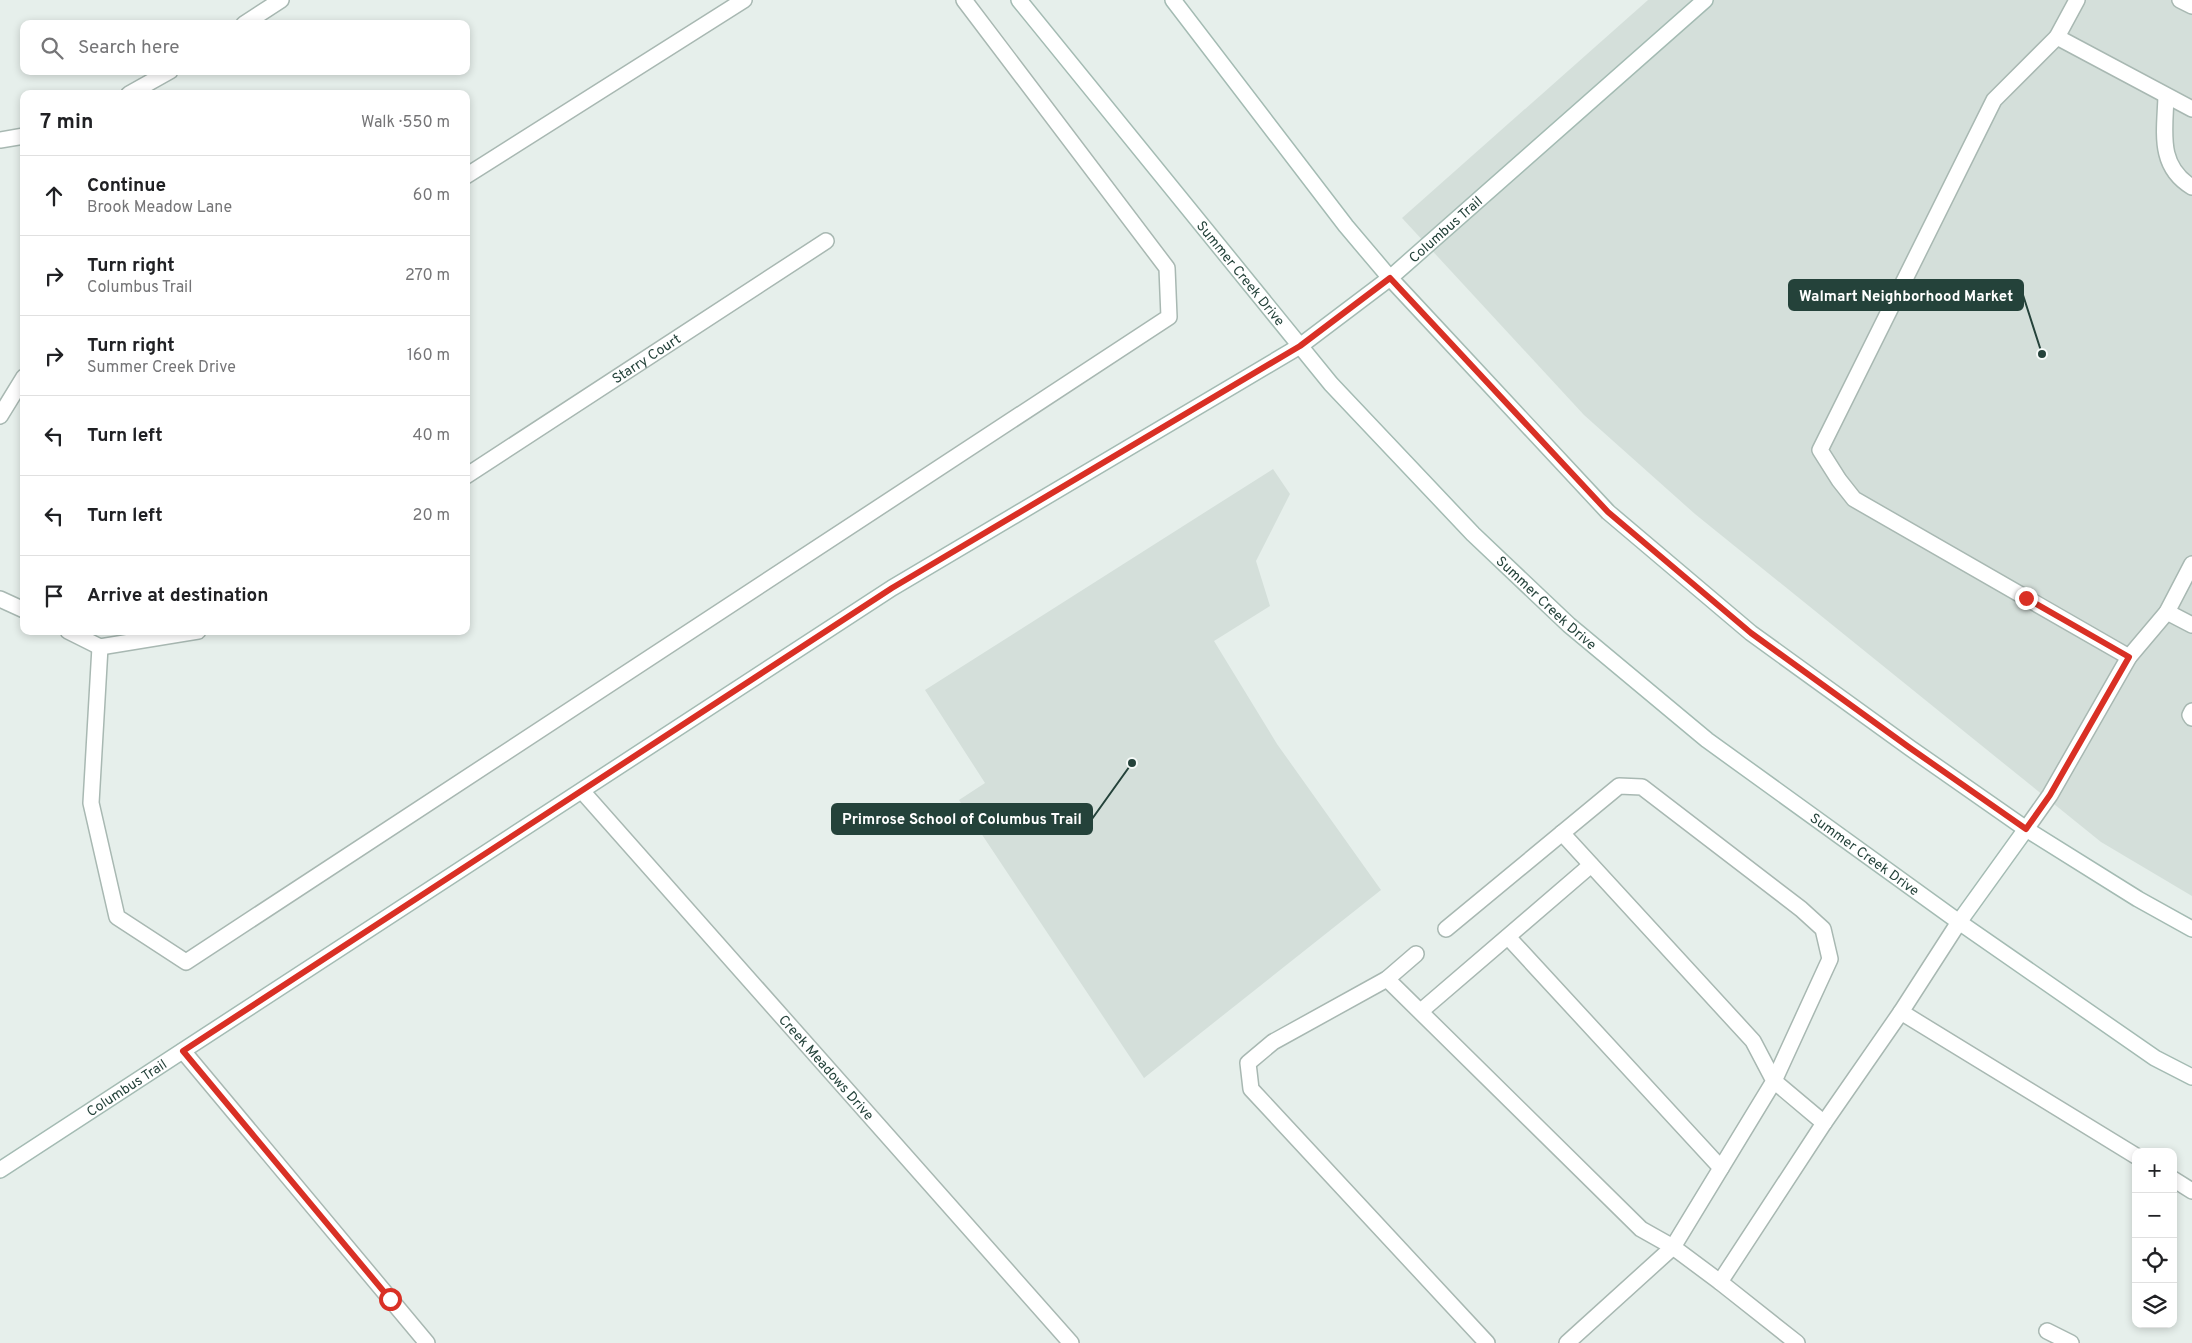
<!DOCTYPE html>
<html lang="en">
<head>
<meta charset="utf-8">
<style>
  body { margin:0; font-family:Overpass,sans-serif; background:#f2f2f2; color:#202124 }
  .controls { position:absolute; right:15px; bottom:15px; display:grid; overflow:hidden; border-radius:10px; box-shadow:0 2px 8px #0003 }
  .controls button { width:45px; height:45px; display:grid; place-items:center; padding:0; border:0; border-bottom:1px solid #e0e0e0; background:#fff; color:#202124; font:25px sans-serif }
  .stop { position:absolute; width:15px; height:15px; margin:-11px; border:4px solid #d93025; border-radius:50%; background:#fff }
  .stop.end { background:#d93025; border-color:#fff; box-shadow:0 1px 5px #0008 }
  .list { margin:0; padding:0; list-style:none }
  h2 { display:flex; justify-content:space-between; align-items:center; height:65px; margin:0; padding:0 20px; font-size:21px }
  h2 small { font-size:16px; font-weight:400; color:#757577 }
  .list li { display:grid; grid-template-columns:32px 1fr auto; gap:15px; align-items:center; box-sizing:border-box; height:80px; padding:0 20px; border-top:1px solid #e0e0e0 }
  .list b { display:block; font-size:19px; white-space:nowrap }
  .list p { margin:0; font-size:16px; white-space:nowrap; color:#757577 }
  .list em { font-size:16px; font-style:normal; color:#757577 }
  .icon { flex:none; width:28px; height:28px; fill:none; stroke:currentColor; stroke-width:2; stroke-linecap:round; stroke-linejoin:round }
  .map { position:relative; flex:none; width:2192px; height:1343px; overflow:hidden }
  .search { position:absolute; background:#fff; box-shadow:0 2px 8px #0003; left:20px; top:20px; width:450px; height:55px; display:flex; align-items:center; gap:12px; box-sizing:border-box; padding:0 18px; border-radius:10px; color:#757577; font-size:19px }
  .panel { position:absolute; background:#fff; box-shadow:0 2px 8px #0003; left:20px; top:90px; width:450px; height:545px; border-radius:10px }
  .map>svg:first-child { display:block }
  .built { fill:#d4dfda }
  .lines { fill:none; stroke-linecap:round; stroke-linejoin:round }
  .lane-casing { stroke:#a8b8b2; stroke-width:18 }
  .street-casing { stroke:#a8b8b2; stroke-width:18 }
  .secondary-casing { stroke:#a4bbb3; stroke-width:18 }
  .lane { stroke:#fff; stroke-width:15 }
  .street { stroke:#fff; stroke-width:15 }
  .secondary { stroke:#fff; stroke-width:15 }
  .route { stroke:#d93025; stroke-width:6 }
  .labels { text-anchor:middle; stroke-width:4.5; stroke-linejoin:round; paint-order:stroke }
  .street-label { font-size:14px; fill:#24423a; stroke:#f7fbf9 }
  .leader { fill:none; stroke:#24423a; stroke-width:2 }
  .callout-dot { fill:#24423a; stroke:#f7fbf9; stroke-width:2 }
  .callout { fill:#24423a; stroke:#24423a; stroke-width:2 }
  .callout-label { font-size:15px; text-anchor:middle; font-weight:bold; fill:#fff }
</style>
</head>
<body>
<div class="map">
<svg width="2192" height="1343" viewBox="0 0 2192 1343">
  <rect width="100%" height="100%" fill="#e6efeb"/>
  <g class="built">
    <path d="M 1648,0 L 2192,0 L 2192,896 L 2101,842 L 1695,514 L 1584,415 L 1402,218 Z"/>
    <path d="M 1273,469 L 1290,494 L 1256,561 L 1270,606 L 1214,641 L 1277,744 L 1381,890 L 1144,1078 L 959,800 L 985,783 L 925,690 Z"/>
  </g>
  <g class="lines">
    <defs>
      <g id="lane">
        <path d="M 2180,0 L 2192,6"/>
        <path d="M 2057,37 L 2077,0"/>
        <path d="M 2166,96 C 2165,131 2157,166 2192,187"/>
        <path d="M 466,176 L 744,0"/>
        <path d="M 2167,612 L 2192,625"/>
        <path d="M 100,647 L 91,803 L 117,917 L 186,962 L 1169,317 L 1167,268 L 964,0"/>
        <path d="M 2129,657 L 1854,499 L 1839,480 L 1820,450 L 1994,100 L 2057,37 L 2192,109"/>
        <path d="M 2192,711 L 2190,715 L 2192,718"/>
        <path d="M 2026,829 L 2050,795 L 2129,657 L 2167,612 L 2192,564"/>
        <path d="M 1562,833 L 1753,1041 L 1774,1081 L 1673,1247 L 1567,1343"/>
        <path d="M 1959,922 L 1901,1012 L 2136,1156"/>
        <path d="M 1446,929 L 1619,786 L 1642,787 L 1801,909 L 1823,929 L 1830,959 L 1774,1081 L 1824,1123"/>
        <path d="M 1508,937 L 1721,1168"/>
        <path d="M 1416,954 L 1387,979 L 1273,1042 L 1248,1063 L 1251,1089 L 1487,1343"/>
        <path d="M 1387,979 L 1641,1229 L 1673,1247 L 1720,1282 L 1824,1123 L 1901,1012"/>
        <path d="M 1421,1011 L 1591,865"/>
        <path d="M 2173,1179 L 2192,1191"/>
        <path d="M 1720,1282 L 1797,1343"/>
        <path d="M 2047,1331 L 2071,1343"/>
      </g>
      <g id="street">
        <path d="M 244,24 L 281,0"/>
        <path d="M 129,94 L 170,71"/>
        <path d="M 0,140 L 24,136"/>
        <path d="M 0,416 L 24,377"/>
        <path id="s1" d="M 466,476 L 826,241"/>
        <path d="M 0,599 L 24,610"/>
        <path d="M 68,631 L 100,647 L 198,631"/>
        <path id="s2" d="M 582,791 L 1071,1343"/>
        <path d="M 183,1051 L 427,1343"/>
      </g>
      <g id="secondary">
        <path id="s3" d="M 1019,0 L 1331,384 L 1473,534 L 1569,625 L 1707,740 L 1959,922 L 2155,1058 L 2192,1077"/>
        <path d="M 1173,0 L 1346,226 L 1390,278 L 1608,512 L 1751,633 L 1910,748 L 2026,829 L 2138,899 L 2192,929"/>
        <path d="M 1959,922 L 2026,829"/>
        <path id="s4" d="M 0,1170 L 892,588 L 1300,346 L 1390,278 L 1705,0"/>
      </g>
    </defs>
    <use href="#lane" class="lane-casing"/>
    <use href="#street" class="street-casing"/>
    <use href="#secondary" class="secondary-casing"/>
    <use href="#lane" class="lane"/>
    <use href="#street" class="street"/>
    <use href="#secondary" class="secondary"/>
  </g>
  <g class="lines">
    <path class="route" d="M 390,1299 L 183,1051 L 892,588 L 1300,346 L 1390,278 L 1608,512 L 1751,633 L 1910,748 L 2026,829 L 2050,795 L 2129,657 L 2026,598"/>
  </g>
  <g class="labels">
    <g class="street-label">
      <text dy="5" stroke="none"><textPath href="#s4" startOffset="1726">Columbus Trail</textPath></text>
      <text dy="5" stroke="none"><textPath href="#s3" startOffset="352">Summer Creek Drive</textPath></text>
      <text dy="5" stroke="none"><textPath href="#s1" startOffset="215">Starry Court</textPath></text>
      <text dy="5" stroke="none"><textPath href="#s3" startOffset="802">Summer Creek Drive</textPath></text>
      <text dy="5" stroke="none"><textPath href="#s3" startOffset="1208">Summer Creek Drive</textPath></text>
      <text dy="5" stroke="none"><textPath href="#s2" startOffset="369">Creek Meadows Drive</textPath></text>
      <text dy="5" stroke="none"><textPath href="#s4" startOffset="151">Columbus Trail</textPath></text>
    </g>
  </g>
  <path class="leader" d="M2042 354L2023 295M1132 763L1092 819"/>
  <g class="callout-dot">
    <circle cx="2042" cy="354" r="5"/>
    <circle cx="1132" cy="763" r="5"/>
  </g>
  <g class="callout">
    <rect x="1789" y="280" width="234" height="30" rx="5"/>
    <rect x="832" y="804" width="260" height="30" rx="5"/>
  </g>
  <g class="callout-label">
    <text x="1906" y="301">Walmart Neighborhood Market</text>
    <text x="962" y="824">Primrose School of Columbus Trail</text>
  </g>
</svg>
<div class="controls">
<button>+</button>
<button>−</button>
<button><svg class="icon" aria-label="locate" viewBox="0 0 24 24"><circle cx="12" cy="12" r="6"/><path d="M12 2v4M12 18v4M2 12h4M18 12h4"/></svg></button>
<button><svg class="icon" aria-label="layers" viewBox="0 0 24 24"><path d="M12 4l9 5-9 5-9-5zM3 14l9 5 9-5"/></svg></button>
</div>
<div class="stop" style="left:390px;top:1299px"></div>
<div class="stop end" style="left:2026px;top:598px"></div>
<div class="search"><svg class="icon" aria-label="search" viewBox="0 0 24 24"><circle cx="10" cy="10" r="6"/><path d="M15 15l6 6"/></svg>Search here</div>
<section class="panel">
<h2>7 min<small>Walk · 550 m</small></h2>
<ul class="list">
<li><svg class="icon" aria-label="ahead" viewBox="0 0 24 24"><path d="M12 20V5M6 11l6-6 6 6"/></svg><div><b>Continue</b><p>Brook Meadow Lane</p></div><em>60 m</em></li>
<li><svg class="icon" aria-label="right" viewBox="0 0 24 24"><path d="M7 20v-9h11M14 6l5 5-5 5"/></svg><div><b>Turn right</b><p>Columbus Trail</p></div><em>270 m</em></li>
<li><svg class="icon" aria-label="right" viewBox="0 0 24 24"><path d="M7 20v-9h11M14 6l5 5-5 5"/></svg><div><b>Turn right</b><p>Summer Creek Drive</p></div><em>160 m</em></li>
<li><svg class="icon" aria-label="left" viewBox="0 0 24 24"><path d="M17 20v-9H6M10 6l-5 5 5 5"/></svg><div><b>Turn left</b></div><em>40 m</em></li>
<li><svg class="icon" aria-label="left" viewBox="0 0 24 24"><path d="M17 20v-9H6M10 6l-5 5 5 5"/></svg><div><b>Turn left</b></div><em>20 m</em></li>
<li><svg class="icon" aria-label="arrive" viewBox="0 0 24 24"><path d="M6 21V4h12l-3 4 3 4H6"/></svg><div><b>Arrive at destination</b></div></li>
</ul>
</section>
</div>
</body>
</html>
